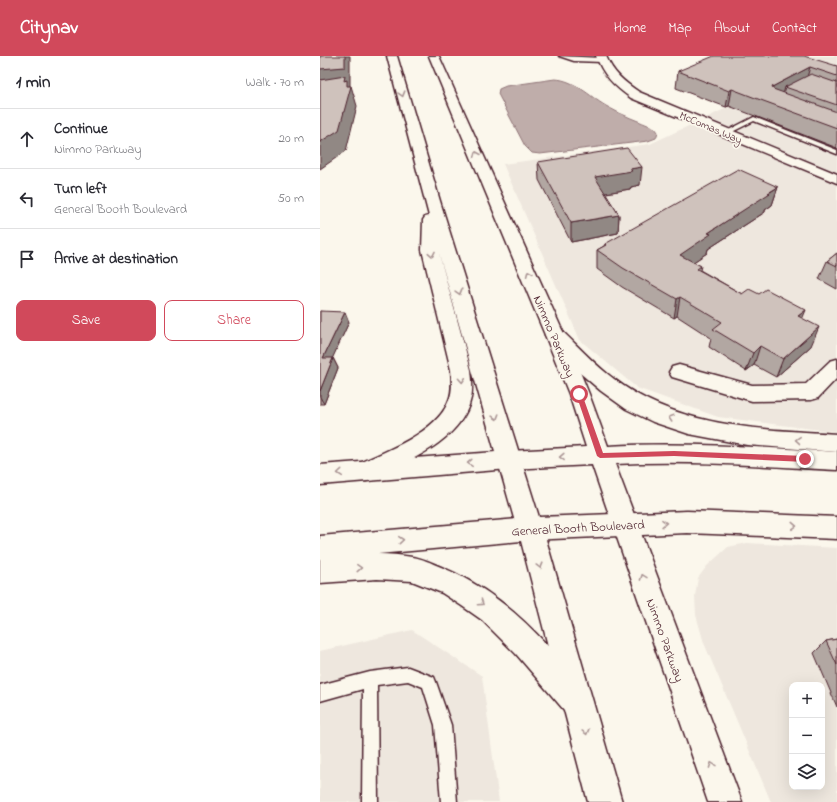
<!DOCTYPE html>
<html lang="en">
<head>
<meta charset="utf-8">
<style>
  body { margin:0; font-family:"Indie Flower",sans-serif; background:#f7f7f7; color:#2b2b33 }
  .controls { position:absolute; right:12px; bottom:12px; display:grid; overflow:hidden; border-radius:8px; box-shadow:0 4px 16px #0002 }
  .controls button { width:36px; height:36px; display:grid; place-items:center; padding:0; border:0; border-bottom:1px solid #e1e1e2; background:#fff; color:#2b2b33; font:20px sans-serif }
  .stop { position:absolute; width:12px; height:12px; margin:-9px; border:3px solid #d1495b; border-radius:50%; background:#fff }
  .stop.end { background:#d1495b; border-color:#fff; box-shadow:0 1px 4px #0008 }
  .list { margin:0; padding:0; list-style:none }
  h2 { display:flex; justify-content:space-between; align-items:center; height:52px; margin:0; padding:0 16px; font-size:17px }
  h2 small { font-size:13px; font-weight:400; color:#7c7c81 }
  .list li { display:grid; grid-template-columns:26px 1fr auto; gap:12px; align-items:center; box-sizing:border-box; height:60px; padding:0 16px; border-top:1px solid #e1e1e2 }
  .list b { display:block; font-size:15px; white-space:nowrap }
  .list p { margin:0; font-size:13px; white-space:nowrap; color:#7c7c81 }
  .list em { font-size:13px; font-style:normal; color:#7c7c81 }
  .actions { display:flex; gap:8px; padding:12px 16px }
  .actions a { flex:1; padding:9px 0; border:1px solid #d1495b; border-radius:8px; text-align:center; font-size:14px; color:#d1495b }
  .actions .main { background:#d1495b; color:#fff }
  .icon { flex:none; width:22px; height:22px; fill:none; stroke:currentColor; stroke-width:2; stroke-linecap:round; stroke-linejoin:round }
  .map { position:relative; flex:none; width:517px; height:746px; overflow:hidden }
  header { display:flex; align-items:center; gap:24px; box-sizing:border-box; height:56px; padding:0 20px; background:#d1495b; color:#fff }
  header strong { font-size:19px }
  nav { display:flex; gap:22px; margin-inline-start:auto; font-size:14px }
  main { display:flex }
  aside { flex:1; background:#fff }
  .map>svg:first-child { display:block }
  .built { fill:#eee7de; fill-rule:evenodd }
  .water { fill:#bfadaa; stroke:#907477 }
  .lines { fill:none; stroke-linecap:round; stroke-linejoin:round }
  .lane-casing { stroke:#4a1f2b; stroke-width:3 }
  .street-casing { stroke:#4a1f2b; stroke-width:3 }
  .secondary-casing { stroke:#4a1f2b; stroke-width:3 }
  .highway-casing { stroke:#4a1f2b; stroke-width:3 }
  .lane { fill:#fbf7ec; fill-rule:evenodd }
  .street { fill:#fbf7ec; fill-rule:evenodd }
  .secondary { fill:#fbf7ec; fill-rule:evenodd }
  .highway { fill:#fbf7ec; fill-rule:evenodd }
  .wall { fill:#b2a7a2; stroke:#4a1f2b }
  .shaded-wall { fill:#918884; stroke:#4a1f2b }
  .building { fill:#cfc2bc; stroke:#4a1f2b }
  .oneway { stroke:#ab9695 }
  .route { fill:#d1495b }
  .labels { text-anchor:middle; stroke-width:3.5; stroke-linejoin:round; paint-order:stroke }
  .far-street-label { font-size:11px; fill:#4a1f2b; stroke:#fbf7ec }
  .street-label { font-size:13px; fill:#4a1f2b; stroke:#fbf7ec }
</style>
</head>
<body>
<header>
<strong>Citynav</strong>
<nav><a>Home</a><a>Map</a><a>About</a><a>Contact</a></nav>
</header>
<main>
<aside>
<h2>1 min<small>Walk · 70 m</small></h2>
<ul class="list">
<li><svg class="icon" aria-label="ahead" viewBox="0 0 24 24"><path d="M12 20V5M6 11l6-6 6 6"/></svg><div><b>Continue</b><p>Nimmo Parkway</p></div><em>20 m</em></li>
<li><svg class="icon" aria-label="left" viewBox="0 0 24 24"><path d="M17 20v-9H6M10 6l-5 5 5 5"/></svg><div><b>Turn left</b><p>General Booth Boulevard</p></div><em>50 m</em></li>
<li><svg class="icon" aria-label="arrive" viewBox="0 0 24 24"><path d="M6 21V4h12l-3 4 3 4H6"/></svg><div><b>Arrive at destination</b></div></li>
</ul>
<div class="actions"><a class="main">Save</a><a>Share</a></div>
</aside>
<div class="map">
<svg width="517" height="746" viewBox="0 0 517 746">
  <rect width="100%" height="100%" fill="#fbf7ec"/>
  <filter id="ink" filterUnits="userSpaceOnUse"><feTurbulence type="fractalNoise" baseFrequency=".025" numOctaves="2"/><feDisplacementMap in="SourceGraphic" scale="8" xChannelSelector="R" yChannelSelector="G"/><feConvolveMatrix kernelMatrix="1 2 1 2 8 2 1 2 1" color-interpolation-filters="sRGB"/></filter>
  <g filter="url(#ink)">
    <g class="built">
      <path d="M 420,0 L 517,0 L 517,376 L 398,361 L 317,332 L 260,284 L 183,108 L 330,88 L 477,19 Z"/>
      <path d="M 427,487 L 517,492 L 517,746 L 451,746 L 384,587 L 376,559 L 375,540 L 378,522 L 387,510 L 408,491 ZM 472,629 L 502,629 L 502,731 L 472,731 Z"/>
      <path d="M 92,574 L 162,620 L 179,746 L 0,746 L 0,595 Z"/>
    </g>
    <path class="water" d="M 235,23 C 255,24 269,40 286,50 C 301,59 319,65 335,72 L 338,76 L 336,82 L 328,85 L 220,98 L 212,97 L 205,90 L 178,38 L 179,33 L 186,30 Z"/>
    <g class="lines">
      <defs>
        <g id="lane">
          <path d="M 239,0 L 282,2 L 285,4 L 282,6 L 254,5 Z"/>
          <path d="M 434,61 L 517,94 L 517,98 L 434,65 L 408,78 L 403,77 Z"/>
          <path d="M 88,611 L 114,621 L 116,626 L 131,669 L 137,746 L 121,746 L 115,669 L 103,631 L 88,625 L 57,629 L 58,746 L 42,746 L 43,633 L 0,645 L 0,629 L 50,616 Z"/>
        </g>
        <g id="street">
          <path d="M 276,0 L 286,0 C 293,17 304,26 319,36 L 517,118 L 517,127 L 311,42 C 294,30 283,19 276,0 Z"/>
          <path d="M 517,303 L 517,322 L 498,342 L 491,344 L 432,345 L 352,321 L 349,316 L 352,311 L 359,309 L 432,329 L 486,328 L 510,305 Z"/>
        </g>
        <g id="secondary">
          <path d="M 235,272 L 242,274 L 245,279 L 269,338 L 288,390 C 365,386 441,391 517,396 L 517,414 C 443,410 369,404 295,408 L 422,746 L 388,746 L 272,409 L 189,413 L 0,429 L 0,409 L 189,395 L 266,391 L 249,338 L 225,279 L 228,274 Z"/>
          <path d="M 210,462 L 219,465 L 223,473 L 302,746 L 268,746 L 244,654 L 196,598 L 162,564 L 142,550 L 122,537 L 92,525 L 57,523 L 0,527 L 0,480 ZM 201,485 L 228,590 C 197,556 164,529 121,511 C 111,507 102,502 92,501 C 81,499 69,498 58,498 Z"/>
        </g>
        <g id="highway">
          <path d="M 67,0 L 77,0 L 120,145 L 219,461 L 367,455 L 517,461 L 517,483 L 367,477 L 210,484 L 201,481 L 197,473 L 118,194 L 151,314 C 152,323 153,333 151,342 C 142,384 89,405 54,422 L 46,425 L 38,422 L 34,415 L 38,408 C 66,395 118,376 129,344 C 133,335 132,324 131,314 L 102,194 L 103,164 L 105,161 L 109,160 Z"/>
          <path d="M 109,0 L 119,0 L 243,276 C 260,292 275,309 294,323 C 358,372 440,373 517,378 L 517,396 L 427,389 L 369,378 L 333,366 L 306,353 L 281,335 L 260,317 L 225,279 Z"/>
        </g>
      </defs>
      <use href="#lane" class="lane-casing"/>
      <use href="#street" class="street-casing"/>
      <use href="#secondary" class="secondary-casing"/>
      <use href="#highway" class="highway-casing"/>
      <use href="#lane" class="lane"/>
      <use href="#street" class="street"/>
      <use href="#secondary" class="secondary"/>
      <use href="#highway" class="highway"/>
    </g>
    <g class="wall">
      <path d="M 517,10 L 517,92 L 435,60 L 409,50 L 406,51 L 356,32 L 358,15 Z"/>
      <path d="M 218,106 L 320,129 L 311,131 L 310,133 L 285,137 L 299,159 L 298,177 L 251,186 L 219,124 Z"/>
      <path d="M 458,131 L 452,149 L 445,154 L 445,156 L 388,193 L 387,197 L 373,206 L 381,210 L 380,214 L 422,238 L 482,262 L 491,290 L 456,321 L 434,309 L 426,315 L 389,291 L 391,282 L 357,260 L 354,262 L 302,231 L 277,213 L 277,194 L 284,190 L 285,188 Z"/>
      <path d="M 517,197 L 517,233 L 499,223 L 507,205 Z"/>
      <path d="M 0,255 L 29,266 L 12,302 L 13,302 L 18,312 L 4,348 L 0,348 Z"/>
      <path d="M 517,583 L 517,651 L 494,597 L 506,585 Z"/>
    </g>
    <g class="shaded-wall">
      <path d="M 25,0 L 30,0 L 30,31 L 31,30 L 37,50 L 26,95 L 0,113 L 0,13 Z"/>
      <path d="M 490,11 L 485,28 L 465,31 L 463,39 L 449,47 L 452,31 Z"/>
      <path d="M 412,33 L 409,50 L 406,51 L 409,35 Z"/>
      <path d="M 322,111 L 320,129 L 311,131 L 310,133 L 274,139 L 275,121 L 310,113 Z"/>
      <path d="M 458,131 L 452,149 L 445,154 L 445,156 L 388,193 L 387,197 L 357,217 L 360,199 L 388,177 Z"/>
      <path d="M 299,159 L 298,177 L 251,186 L 251,167 Z"/>
      <path d="M 360,241 L 357,260 L 354,262 L 357,243 Z"/>
      <path d="M 486,254 L 478,273 L 478,260 Z"/>
      <path d="M 25,256 L 29,266 L 8,312 L 3,302 Z"/>
      <path d="M 499,271 L 491,290 L 456,321 L 463,303 Z"/>
      <path d="M 440,290 L 434,309 L 426,315 L 433,297 Z"/>
      <path d="M 13,302 L 18,312 L 4,348 L 0,341 L 0,335 Z"/>
    </g>
    <g class="building">
      <path d="M 0,0 L 25,0 L 25,11 L 0,13 Z"/>
      <path d="M 394,0 L 484,0 L 517,10 L 517,20 L 490,11 L 452,31 L 453,33 L 517,56 L 517,72 L 438,43 L 412,33 L 409,35 L 358,15 Z"/>
      <path d="M 491,18 L 517,27 L 517,49 L 465,31 Z"/>
      <path d="M 25,20 L 24,25 L 27,24 L 27,30 L 31,30 L 19,74 L 0,86 L 0,24 Z"/>
      <path d="M 307,92 L 322,111 L 310,113 L 312,115 L 275,121 L 299,159 L 251,167 L 218,106 Z"/>
      <path d="M 418,113 L 458,131 L 448,137 L 450,137 L 388,177 L 391,178 L 360,199 L 381,210 L 377,213 L 422,238 L 429,233 L 439,238 L 446,233 L 486,254 L 478,260 L 499,271 L 463,303 L 440,290 L 433,297 L 393,273 L 402,266 L 360,241 L 357,243 L 303,212 L 277,194 L 286,189 L 285,188 Z"/>
      <path d="M 517,197 L 517,210 L 507,205 Z"/>
      <path d="M 0,255 L 25,256 L 3,302 L 13,302 L 0,335 Z"/>
      <path d="M 517,583 L 517,609 L 506,585 Z"/>
    </g>
    <defs><path id="oneway-chevron" d="M-2-3.5L2.5 0L-2 3.5" fill="none" stroke-width="1.6" stroke-linecap="round" stroke-linejoin="round"/></defs>
    <g class="oneway">
      <use href="#oneway-chevron" transform="translate(82 38) rotate(74)"/>
      <use href="#oneway-chevron" transform="translate(157 98) rotate(-113)"/>
      <use href="#oneway-chevron" transform="translate(112 198) rotate(79)"/>
      <use href="#oneway-chevron" transform="translate(209 217) rotate(-113)"/>
      <use href="#oneway-chevron" transform="translate(139 236) rotate(74)"/>
      <use href="#oneway-chevron" transform="translate(142 324) rotate(86)"/>
      <use href="#oneway-chevron" transform="translate(176 361) rotate(73)"/>
      <use href="#oneway-chevron" transform="translate(351 362) rotate(-161)"/>
      <use href="#oneway-chevron" transform="translate(478 384) rotate(-176)"/>
      <use href="#oneway-chevron" transform="translate(242 401) rotate(178)"/>
      <use href="#oneway-chevron" transform="translate(150 407) rotate(176)"/>
      <use href="#oneway-chevron" transform="translate(20 417) rotate(175)"/>
      <use href="#oneway-chevron" transform="translate(344 467) rotate(-1)"/>
      <use href="#oneway-chevron" transform="translate(474 470) rotate(3)"/>
      <use href="#oneway-chevron" transform="translate(81 484) rotate(-5)"/>
      <use href="#oneway-chevron" transform="translate(220 510) rotate(75)"/>
      <use href="#oneway-chevron" transform="translate(39 512) rotate(-3)"/>
      <use href="#oneway-chevron" transform="translate(323 521) rotate(-110)"/>
      <use href="#oneway-chevron" transform="translate(161 547) rotate(34)"/>
      <use href="#oneway-chevron" transform="translate(266 676) rotate(75)"/>
      <use href="#oneway-chevron" transform="translate(392 709) rotate(-110)"/>
    </g>
  </g>
  <path class="route" d="M 259,335 L 262,338 L 283,397 L 354,395 L 485,400 L 488,403 L 485,406 L 354,400 L 280,402 L 277,400 L 256,338 Z"/>
  <g class="labels">
    <g class="far-street-label">
      <text transform="translate(391 71) rotate(23)" y="4">McComas Way</text>
    </g>
    <g class="street-label">
      <text transform="translate(235 280) rotate(67)" y="5">Nimmo Parkway</text>
      <text transform="translate(258 471) rotate(-3)" y="5">General Booth Boulevard</text>
      <text transform="translate(346 584) rotate(70)" y="5">Nimmo Parkway</text>
    </g>
  </g>
</svg>
<div class="controls">
<button>+</button>
<button>−</button>
<button><svg class="icon" aria-label="layers" viewBox="0 0 24 24"><path d="M12 4l9 5-9 5-9-5zM3 14l9 5 9-5"/></svg></button>
</div>
<div class="stop" style="left:259px;top:338px"></div>
<div class="stop end" style="left:485px;top:403px"></div>
</div>
</main>
</body>
</html>
